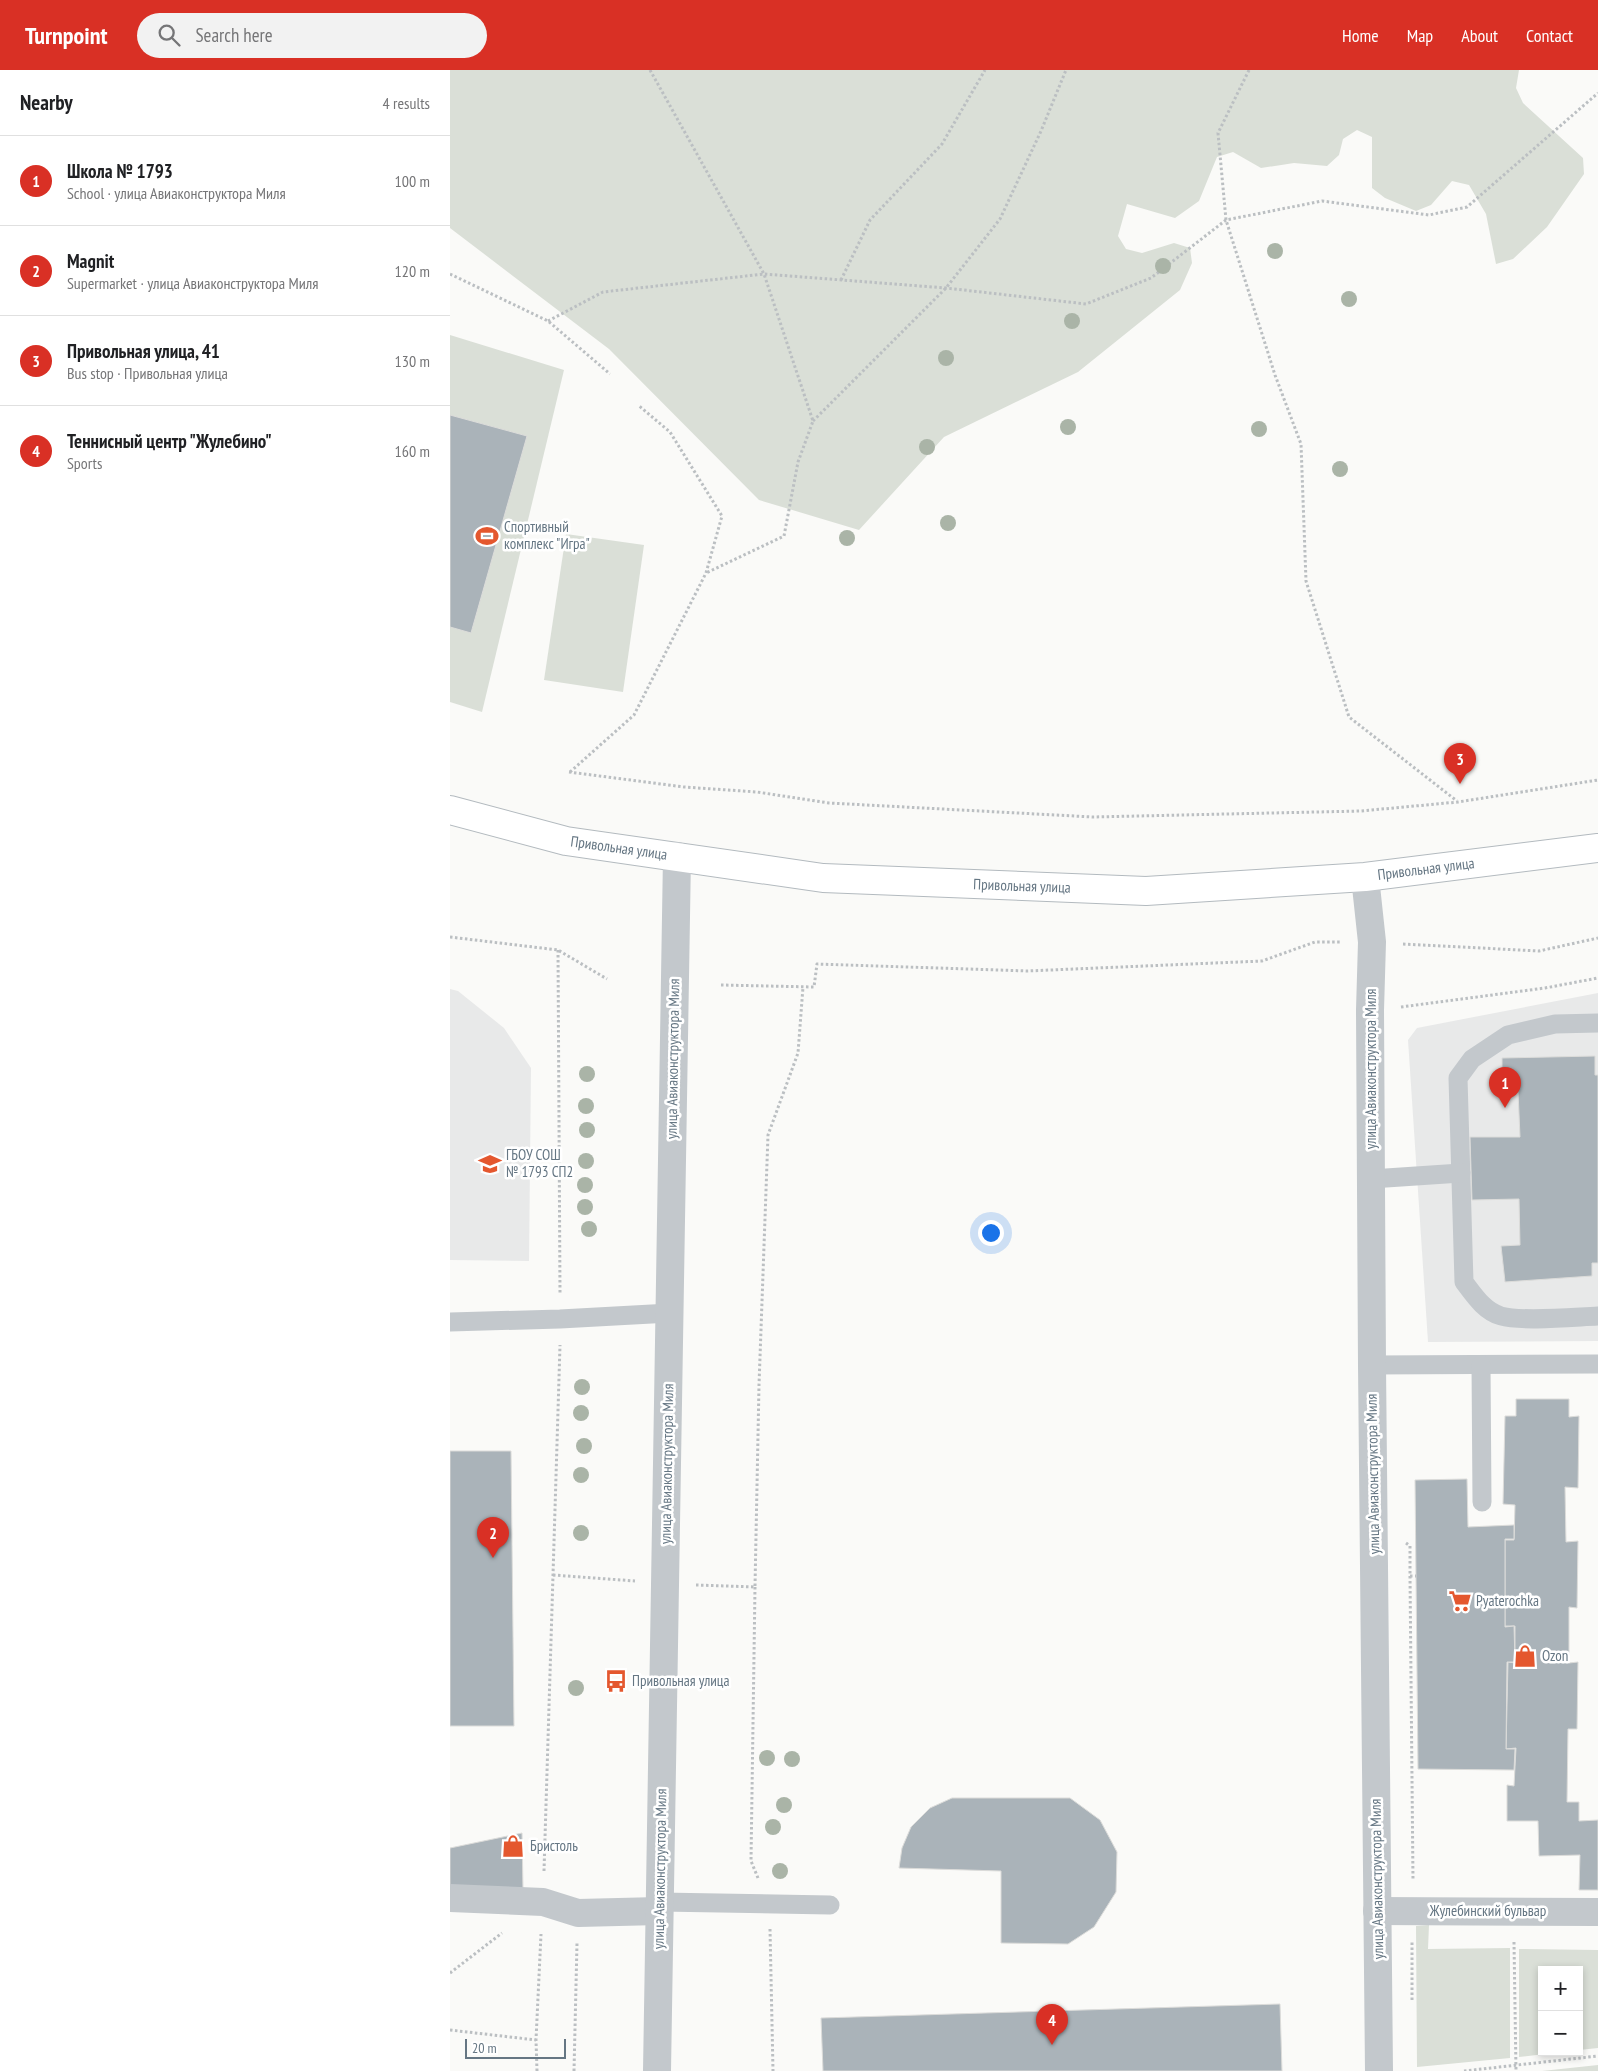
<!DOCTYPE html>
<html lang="en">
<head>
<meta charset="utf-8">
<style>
  body { margin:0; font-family:"PT Sans Narrow",sans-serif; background:#f2f2f2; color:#202124 }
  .controls { position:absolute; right:15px; bottom:15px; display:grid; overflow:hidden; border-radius:0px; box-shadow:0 2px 8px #0003 }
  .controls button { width:45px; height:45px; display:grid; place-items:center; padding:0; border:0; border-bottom:1px solid #e0e0e0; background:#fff; color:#202124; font:25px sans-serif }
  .scale { position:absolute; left:15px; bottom:12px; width:101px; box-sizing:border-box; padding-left:5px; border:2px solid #657683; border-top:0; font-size:14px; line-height:18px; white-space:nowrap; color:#657683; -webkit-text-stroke:4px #fff; paint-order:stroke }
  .you { position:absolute; left:540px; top:1162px; width:18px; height:18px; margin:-12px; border:4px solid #fff; border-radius:50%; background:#1a73e8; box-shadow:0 0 0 8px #1a73e833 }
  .badge { display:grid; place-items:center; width:32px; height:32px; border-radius:50%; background:#d93025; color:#fff; font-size:16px; font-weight:700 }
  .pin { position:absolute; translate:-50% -41px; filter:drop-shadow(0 1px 2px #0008) }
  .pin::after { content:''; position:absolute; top:26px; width:18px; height:15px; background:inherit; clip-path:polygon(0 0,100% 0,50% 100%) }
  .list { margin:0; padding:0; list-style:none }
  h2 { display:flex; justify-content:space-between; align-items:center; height:65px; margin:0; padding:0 20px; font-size:21px }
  h2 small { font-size:16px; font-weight:400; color:#757577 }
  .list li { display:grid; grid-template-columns:32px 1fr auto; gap:15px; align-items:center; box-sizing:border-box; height:90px; padding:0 20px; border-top:1px solid #e0e0e0 }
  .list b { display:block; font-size:19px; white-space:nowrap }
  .list p { margin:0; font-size:16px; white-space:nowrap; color:#757577 }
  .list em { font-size:16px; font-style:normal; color:#757577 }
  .icon { flex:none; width:28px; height:28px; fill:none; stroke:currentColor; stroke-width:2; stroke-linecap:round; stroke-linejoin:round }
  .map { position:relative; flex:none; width:1148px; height:2001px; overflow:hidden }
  header { display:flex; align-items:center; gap:30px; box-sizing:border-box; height:70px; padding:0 25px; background:#d93025; color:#fff }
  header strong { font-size:24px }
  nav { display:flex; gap:28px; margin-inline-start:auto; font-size:18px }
  .search { width:350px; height:45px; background:#f2f2f2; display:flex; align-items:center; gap:12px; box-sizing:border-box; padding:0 18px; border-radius:28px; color:#757577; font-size:19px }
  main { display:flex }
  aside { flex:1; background:#fff }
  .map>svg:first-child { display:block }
  .built { fill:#e8e9e9 }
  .green { fill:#dadfd7 }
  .building { fill:#aab3b9; stroke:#dcdcda }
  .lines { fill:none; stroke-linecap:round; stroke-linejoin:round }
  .secondary-casing { stroke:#b3babf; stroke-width:30 }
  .path { stroke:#bbbfc2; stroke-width:3; stroke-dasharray:2.5 2.5; stroke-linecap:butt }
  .service { stroke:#c3c8cc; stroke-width:19 }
  .minor { stroke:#c3c8cc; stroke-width:28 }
  .tertiary { stroke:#c3c8cc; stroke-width:28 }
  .secondary { stroke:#fff; stroke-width:28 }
  .tree { fill:#aab4a7 }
  .labels { text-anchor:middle; stroke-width:5; stroke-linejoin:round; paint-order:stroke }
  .poi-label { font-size:15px; fill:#657683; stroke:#fff; text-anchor:start }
  .street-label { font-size:15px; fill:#657683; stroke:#fff }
</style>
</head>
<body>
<header>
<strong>Turnpoint</strong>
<div class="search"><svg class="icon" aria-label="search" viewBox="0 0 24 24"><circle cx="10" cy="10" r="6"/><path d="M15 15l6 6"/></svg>Search here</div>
<nav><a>Home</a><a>Map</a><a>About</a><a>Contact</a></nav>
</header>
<main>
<aside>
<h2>Nearby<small>4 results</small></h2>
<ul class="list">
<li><span class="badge">1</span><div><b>Школа № 1793</b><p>School · улица Авиаконструктора Миля</p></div><em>100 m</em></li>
<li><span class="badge">2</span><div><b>Magnit</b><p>Supermarket · улица Авиаконструктора Миля</p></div><em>120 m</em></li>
<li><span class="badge">3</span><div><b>Привольная улица, 41</b><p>Bus stop · Привольная улица</p></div><em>130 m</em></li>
<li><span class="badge">4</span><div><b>Теннисный центр &quot;Жулебино&quot;</b><p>Sports</p></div><em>160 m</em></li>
</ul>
</aside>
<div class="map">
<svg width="1148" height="2001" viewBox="0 0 1148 2001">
  <rect width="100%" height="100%" fill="#fafaf8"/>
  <g class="built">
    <path d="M 0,919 L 8,921 L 54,958 L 81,998 L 79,1191 L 0,1190 Z"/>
    <path d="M 1148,923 L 1148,1271 L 978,1272 L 958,970 L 967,958 Z"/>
  </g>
  <g class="green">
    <path d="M 0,0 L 1069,0 L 1066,18 L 1073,33 L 1133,88 L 1134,104 L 1097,157 L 1063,189 L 1046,194 L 1036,144 L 1019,115 L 1002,111 L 981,135 L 966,141 L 935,128 L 922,118 L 922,67 L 907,60 L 893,69 L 889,85 L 877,96 L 844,93 L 811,98 L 783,82 L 767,87 L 749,131 L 725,148 L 677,134 L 668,166 L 676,179 L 692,183 L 724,173 L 740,178 L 742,193 L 730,220 L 628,302 L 494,367 L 409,460 L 309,430 L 159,279 L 0,158 Z"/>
    <path d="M 0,265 L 114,300 L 32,642 L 0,632 Z"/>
    <path d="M 116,464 L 194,475 L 173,622 L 94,610 Z"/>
    <path d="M 979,1855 L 978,1879 L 1060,1878 L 1060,1988 L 967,1997 L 966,1856 Z"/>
    <path d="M 1069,1879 L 1148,1880 L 1148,1978 L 1129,1980 L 1129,1900 L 1092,1900 L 1092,1982 L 1111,1982 L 1069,1987 Z"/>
    <path d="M 1148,1995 L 1148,2001 L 1092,2001 Z"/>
  </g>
  <g class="building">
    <path d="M 0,345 L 77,366 L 21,563 L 0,557 Z"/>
    <path d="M 1145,986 L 1145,1005 L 1148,1005 L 1148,1193 L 1142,1193 L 1142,1206 L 1055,1212 L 1051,1176 L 1070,1175 L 1069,1129 L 1022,1130 L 1020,1067 L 1070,1067 L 1068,1021 L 1052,1022 L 1052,988 Z"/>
    <path d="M 1066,1329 L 1119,1329 L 1119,1347 L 1129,1346 L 1128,1418 L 1115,1417 L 1116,1472 L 1128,1471 L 1127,1538 L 1119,1537 L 1119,1593 L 1128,1592 L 1127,1659 L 1118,1659 L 1117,1732 L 1129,1732 L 1129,1751 L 1148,1750 L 1148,1820 L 1129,1820 L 1130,1785 L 1089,1786 L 1088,1751 L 1057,1751 L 1057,1715 L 1064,1716 L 1066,1678 L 1056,1679 L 1058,1592 L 1065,1593 L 1065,1556 L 1055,1556 L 1055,1470 L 1064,1470 L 1065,1435 L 1053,1434 L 1055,1346 L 1066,1346 Z"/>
    <path d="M 0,1381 L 61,1381 L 64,1656 L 0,1656 Z"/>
    <path d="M 1017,1409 L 1018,1457 L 1064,1455 L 1064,1469 L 1055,1469 L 1055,1557 L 1064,1556 L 1065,1592 L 1057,1592 L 1056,1679 L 1065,1679 L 1064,1700 L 968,1699 L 965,1410 Z"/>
    <path d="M 502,1728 L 620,1728 L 650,1750 L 667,1782 L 666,1822 L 644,1857 L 618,1874 L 551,1873 L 551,1801 L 449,1798 L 452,1778 L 461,1757 L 480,1738 Z"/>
    <path d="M 72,1763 L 73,1820 L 0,1816 L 0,1778 Z"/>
    <path d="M 830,1934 L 832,2001 L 373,2001 L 371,1948 Z"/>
  </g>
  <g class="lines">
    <defs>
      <path id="secondary" d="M 0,740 L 116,771 L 373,808 L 696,821 L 915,807 L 1148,778"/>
    </defs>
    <use href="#secondary" class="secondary-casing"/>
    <g class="path">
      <path d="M 200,0 L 314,204 L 363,351 L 348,392 L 334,466 L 256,503"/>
      <path d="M 799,0 L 768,63 L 776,150 L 825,305 L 851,374 L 856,511 L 899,647 L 1007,731"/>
      <path d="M 0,204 L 98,251 L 160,304"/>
      <path d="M 391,210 L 420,150 L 492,74 L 535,0"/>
      <path d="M 98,251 L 153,222 L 314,204 L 496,218 L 636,234 L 701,208 L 776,150 L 872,131 L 979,145 L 1017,137 L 1148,23"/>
      <path d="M 363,351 L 496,218 L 550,149 L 591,61 L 616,0"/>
      <path d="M 119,702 L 234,717 L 307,722 L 379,733 L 643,747 L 911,741 L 1008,732 L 1148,710"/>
      <path d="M 120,702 L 184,645 L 256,503 L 272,446 L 220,362 L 188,335"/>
      <path d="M 0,867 L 108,880 L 157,909"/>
      <path d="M 953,874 L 1089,881 L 1148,868"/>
      <path d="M 108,880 L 110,1223"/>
      <path d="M 271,915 L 364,917 L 367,894 L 577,901 L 812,891 L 865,872 L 890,872"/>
      <path d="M 951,937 L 1095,918 L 1148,908"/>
      <path d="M 956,1473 L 960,1476 L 960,1506 L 963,1810"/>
      <path d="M 103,1505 L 185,1511"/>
      <path d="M 960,1506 L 966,1506"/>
      <path d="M 246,1515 L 305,1517 L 309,1315 L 318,1065 L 348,983 L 353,917"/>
      <path d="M 305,1517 L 301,1791 L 308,1808"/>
      <path d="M 94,1801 L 110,1275"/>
      <path d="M 320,1859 L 323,2001"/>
      <path d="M 1064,1872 L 1066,2001"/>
      <path d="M 0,1903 L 52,1863"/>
      <path d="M 962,1930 L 962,1872"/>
      <path d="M 0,1960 L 86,1970"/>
      <path d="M 87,2001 L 86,1970 L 91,1864"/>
      <path d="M 124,2001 L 127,1873"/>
      <path d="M 1014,2001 L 1148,1986"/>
    </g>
    <g class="service">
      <path d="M 1148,953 L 1105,954 L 1058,965 L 1022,989 L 1008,1008 L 1014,1212 C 1024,1225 1034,1241 1051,1246 C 1072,1252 1124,1247 1148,1246"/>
      <path d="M 921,1109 L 1011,1103"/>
      <path d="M 0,1252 L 110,1249 L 220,1243"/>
      <path d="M 922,1295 L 1148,1294"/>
      <path d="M 1031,1295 L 1032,1432"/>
      <path d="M 210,1832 L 380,1835"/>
    </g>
    <g class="minor">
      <path d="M 915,807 L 922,872 L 920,940 L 922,1295 L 929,2001"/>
      <path d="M 0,1828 L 93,1832 L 128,1843 L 209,1841"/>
      <path d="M 927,1841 L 1148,1842"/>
    </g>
    <path class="tertiary" d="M 207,2001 L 227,786"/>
    <use href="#secondary" class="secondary"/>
  </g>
  <g class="tree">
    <circle cx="825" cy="181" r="8"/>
    <circle cx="713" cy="196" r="8"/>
    <circle cx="899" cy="229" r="8"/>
    <circle cx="622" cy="251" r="8"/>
    <circle cx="496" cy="288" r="8"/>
    <circle cx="618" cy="357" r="8"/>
    <circle cx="809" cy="359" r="8"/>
    <circle cx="477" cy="377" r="8"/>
    <circle cx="890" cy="399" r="8"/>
    <circle cx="498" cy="453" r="8"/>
    <circle cx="397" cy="468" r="8"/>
    <circle cx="137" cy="1004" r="8"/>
    <circle cx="136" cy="1036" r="8"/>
    <circle cx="137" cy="1060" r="8"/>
    <circle cx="136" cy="1091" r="8"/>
    <circle cx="135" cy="1115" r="8"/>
    <circle cx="135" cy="1137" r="8"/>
    <circle cx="139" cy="1159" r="8"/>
    <circle cx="132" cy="1317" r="8"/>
    <circle cx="131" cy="1343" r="8"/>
    <circle cx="134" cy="1376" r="8"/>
    <circle cx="131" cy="1405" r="8"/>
    <circle cx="131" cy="1463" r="8"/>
    <circle cx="126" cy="1618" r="8"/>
    <circle cx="317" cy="1688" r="8"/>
    <circle cx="342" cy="1689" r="8"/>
    <circle cx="334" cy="1735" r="8"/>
    <circle cx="323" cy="1757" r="8"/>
    <circle cx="330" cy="1801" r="8"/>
  </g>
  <defs>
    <symbol id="stadium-bare" viewBox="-9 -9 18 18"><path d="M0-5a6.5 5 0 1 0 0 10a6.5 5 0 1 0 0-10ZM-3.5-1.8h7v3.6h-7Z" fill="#e4572e" stroke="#fff" stroke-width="2.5" paint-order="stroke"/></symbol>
    <symbol id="school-bare" viewBox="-9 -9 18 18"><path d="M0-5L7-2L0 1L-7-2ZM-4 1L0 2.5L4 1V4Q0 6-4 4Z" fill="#e4572e" stroke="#fff" stroke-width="2.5" paint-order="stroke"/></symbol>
    <symbol id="supermarket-bare" viewBox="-9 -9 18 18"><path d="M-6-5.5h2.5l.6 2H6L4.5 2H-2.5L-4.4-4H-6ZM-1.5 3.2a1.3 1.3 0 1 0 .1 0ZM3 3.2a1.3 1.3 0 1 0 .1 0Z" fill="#e4572e" stroke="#fff" stroke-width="2.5" paint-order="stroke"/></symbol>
    <symbol id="shop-bare" viewBox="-9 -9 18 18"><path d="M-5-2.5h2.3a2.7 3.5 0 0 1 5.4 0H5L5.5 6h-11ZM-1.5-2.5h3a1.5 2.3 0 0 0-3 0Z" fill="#e4572e" stroke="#fff" stroke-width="2.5" paint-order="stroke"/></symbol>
    <symbol id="bus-bare" viewBox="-9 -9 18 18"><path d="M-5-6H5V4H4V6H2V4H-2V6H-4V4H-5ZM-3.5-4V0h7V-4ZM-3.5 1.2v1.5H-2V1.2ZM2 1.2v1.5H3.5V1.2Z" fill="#e4572e" stroke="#fff" stroke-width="2.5" paint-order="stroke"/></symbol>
  </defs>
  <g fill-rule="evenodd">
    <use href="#stadium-bare" x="21" y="450" width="32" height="32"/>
    <use href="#school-bare" x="24" y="1078" width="32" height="32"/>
    <use href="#supermarket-bare" x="994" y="1515" width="32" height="32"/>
    <use href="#shop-bare" x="1059" y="1570" width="32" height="32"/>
    <use href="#bus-bare" x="150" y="1595" width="32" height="32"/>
    <use href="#shop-bare" x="47" y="1760" width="32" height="32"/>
  </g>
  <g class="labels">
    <g class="poi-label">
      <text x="54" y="462">Спортивный<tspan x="54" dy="17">комплекс "Игра"</tspan></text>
      <text x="56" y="1090">ГБОУ СОШ<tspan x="56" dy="17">№ 1793 СП2</tspan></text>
      <text x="1026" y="1536">Pyaterochka</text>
      <text x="1092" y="1591">Ozon</text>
      <text x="182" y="1616">Привольная улица</text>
      <text x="80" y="1781">Бристоль</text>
    </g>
    <g class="street-label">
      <text transform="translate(169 778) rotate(8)" y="5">Привольная улица</text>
      <text transform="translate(976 799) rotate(-7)" y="5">Привольная улица</text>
      <text transform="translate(572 816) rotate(2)" y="5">Привольная улица</text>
      <text transform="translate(223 989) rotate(-89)" y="5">улица Авиаконструктора Миля</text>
      <text transform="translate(921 999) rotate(-90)" y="5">улица Авиаконструктора Миля</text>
      <text transform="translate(217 1394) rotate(-89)" y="5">улица Авиаконструктора Миля</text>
      <text transform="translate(923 1404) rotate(-91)" y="5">улица Авиаконструктора Миля</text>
      <text transform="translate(210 1799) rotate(-89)" y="5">улица Авиаконструктора Миля</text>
      <text transform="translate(927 1809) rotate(-91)" y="5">улица Авиаконструктора Миля</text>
      <text x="1038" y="1846">Жулебинский бульвар</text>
    </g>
  </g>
</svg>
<div class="controls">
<button>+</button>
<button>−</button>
</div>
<div class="scale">20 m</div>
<div class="you"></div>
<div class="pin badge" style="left:1055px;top:1038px">1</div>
<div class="pin badge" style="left:43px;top:1488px">2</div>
<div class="pin badge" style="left:1010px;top:714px">3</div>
<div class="pin badge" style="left:602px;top:1975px">4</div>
</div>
</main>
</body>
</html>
